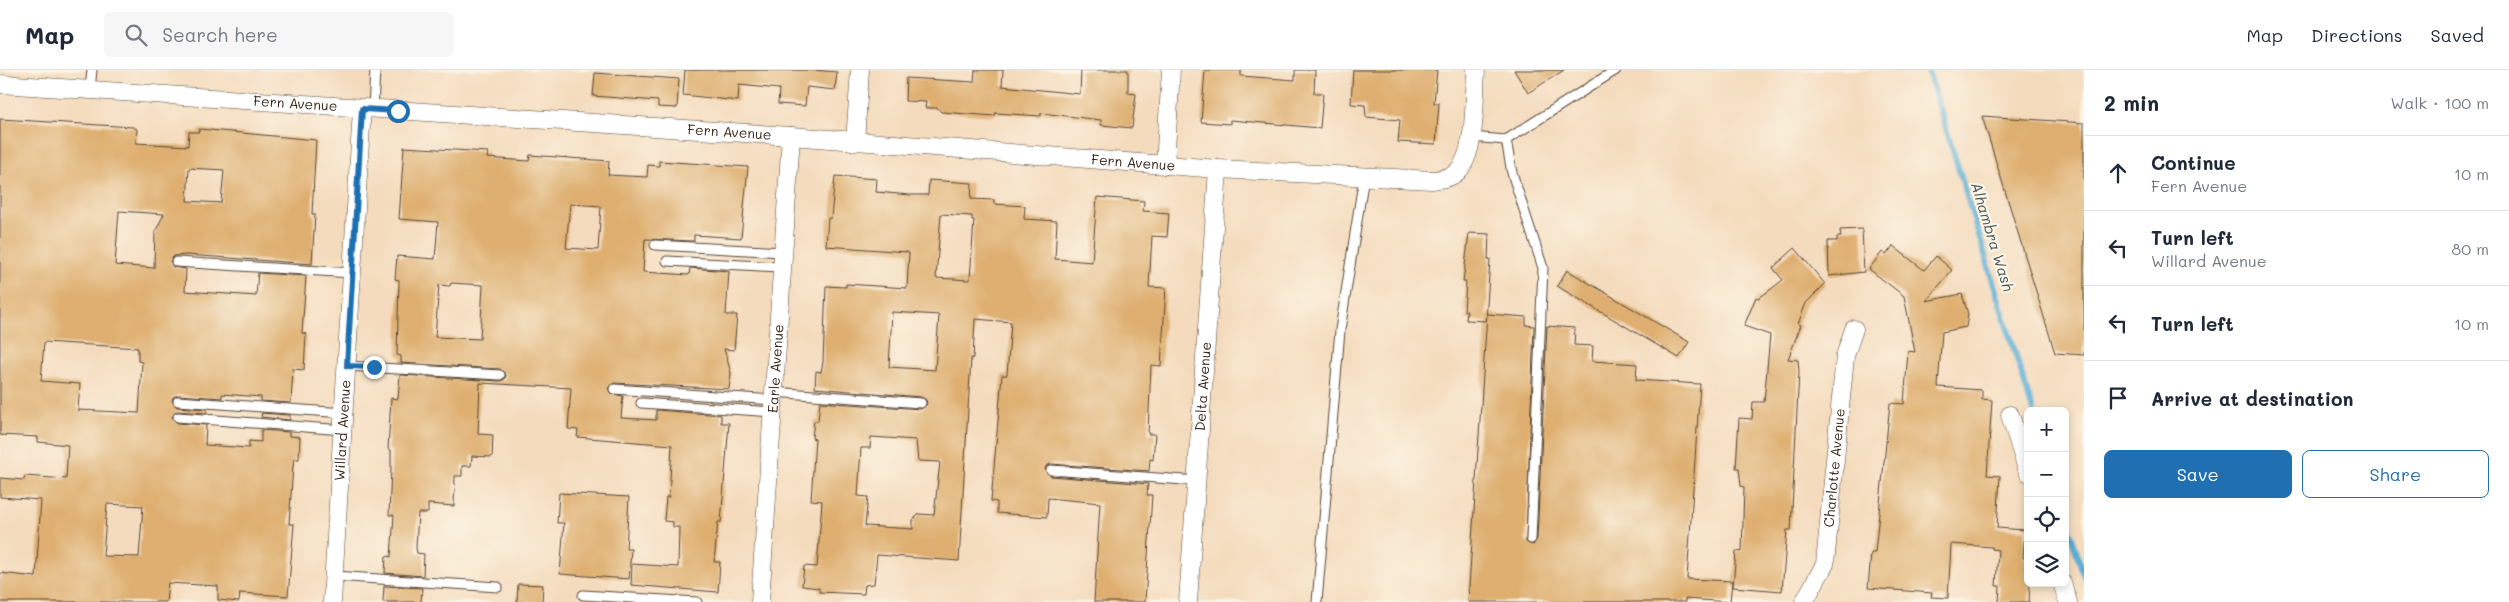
<!DOCTYPE html>
<html lang="en">
<head>
<meta charset="utf-8">
<style>
  body { margin:0; font-family:Mali,sans-serif; background:#f6f6f7; color:#1f2937 }
  .controls { position:absolute; right:15px; bottom:15px; display:grid; overflow:hidden; border-radius:8px; box-shadow:0 2px 8px #0003 }
  .controls button { width:45px; height:45px; display:grid; place-items:center; padding:0; border:0; border-bottom:1px solid #e0e1e3; background:#fff; color:#1f2937; font:25px sans-serif }
  .stop { position:absolute; width:15px; height:15px; margin:-11px; border:4px solid #1f6fb2; border-radius:50%; background:#fff }
  .stop.end { background:#1f6fb2; border-color:#fff; box-shadow:0 1px 5px #0008 }
  .list { margin:0; padding:0; list-style:none }
  h2 { display:flex; justify-content:space-between; align-items:center; height:65px; margin:0; padding:0 20px; font-size:21px }
  h2 small { font-size:16px; font-weight:400; color:#747a83 }
  .list li { display:grid; grid-template-columns:32px 1fr auto; gap:15px; align-items:center; box-sizing:border-box; height:75px; padding:0 20px; border-top:1px solid #e0e1e3 }
  .list b { display:block; font-size:19px; white-space:nowrap }
  .list p { margin:0; font-size:16px; white-space:nowrap; color:#747a83 }
  .list em { font-size:16px; font-style:normal; color:#747a83 }
  .actions { display:flex; gap:10px; padding:15px 20px }
  .actions a { flex:1; padding:11px 0; border:1px solid #1f6fb2; border-radius:8px; text-align:center; font-size:18px; color:#1f6fb2 }
  .actions .main { background:#1f6fb2; color:#fff }
  .icon { flex:none; width:28px; height:28px; fill:none; stroke:currentColor; stroke-width:2; stroke-linecap:round; stroke-linejoin:round }
  .map { position:relative; flex:none; width:2084px; height:532px; overflow:hidden }
  header { display:flex; align-items:center; gap:30px; box-sizing:border-box; height:70px; padding:0 25px; background:#fff; border-bottom:1px solid #e0e1e3 }
  header strong { font-size:24px }
  nav { display:flex; gap:28px; margin-inline-start:auto; font-size:18px }
  .search { width:350px; height:45px; background:#f6f6f7; display:flex; align-items:center; gap:12px; box-sizing:border-box; padding:0 18px; border-radius:8px; color:#747a83; font-size:19px }
  main { display:flex }
  aside { flex:1; background:#fff }
  .map>svg:first-child { display:block }
  .lines { fill:none; stroke-linecap:round; stroke-linejoin:round }
  .stream { stroke:#5bafd7; stroke-width:6 }
  .building { fill:#deaf70; fill-rule:evenodd }
  .lane-casing { stroke:#574536; stroke-width:11 }
  .street-casing { stroke:#574536; stroke-width:19 }
  .lane { stroke:#fff; stroke-width:9 }
  .street { stroke:#fff; stroke-width:18 }
  .route { stroke:#1f6fb2; stroke-width:6 }
  .labels { text-anchor:middle; stroke-width:4.5; stroke-linejoin:round; paint-order:stroke }
  .street-label { font-size:14px; fill:#3b2a1e; stroke:#fcf5e5 }
  .water-label { font-size:15px; font-style:italic; fill:#46595f; stroke:#fcf5e5 }
</style>
</head>
<body>
<header>
<strong>Map</strong>
<div class="search"><svg class="icon" aria-label="search" viewBox="0 0 24 24"><circle cx="10" cy="10" r="6"/><path d="M15 15l6 6"/></svg>Search here</div>
<nav><a>Map</a><a>Directions</a><a>Saved</a></nav>
</header>
<main>
<div class="map">
<svg width="2084" height="532" viewBox="0 0 2084 532">
  <rect width="100%" height="100%" fill="#fcf5e5"/>
  <filter id="ink" filterUnits="userSpaceOnUse"><feTurbulence type="fractalNoise" baseFrequency=".02" numOctaves="2"/><feDisplacementMap in="SourceGraphic" scale="10" xChannelSelector="R" yChannelSelector="G"/><feConvolveMatrix kernelMatrix="1 2 1 2 8 2 1 2 1" color-interpolation-filters="sRGB"/></filter>
  <filter id="wash" filterUnits="userSpaceOnUse"><feTurbulence type="fractalNoise" baseFrequency=".0096" numOctaves="4" result="noise"/><feDisplacementMap in="SourceGraphic" scale="20" xChannelSelector="R" yChannelSelector="G"/><feGaussianBlur stdDeviation="1.12" result="paint"/><feColorMatrix in="noise" values="0 0 0 0 0 0 0 0 0 0 0 0 0 0 0 0 0 1.4 0 .05"/><feComposite in="paint" operator="in"/></filter>
  <g filter="url(#wash)">
    <rect width="100%" height="100%" fill="#f4dbbd"/>
    <g class="lines">
      <g class="stream">
        <path d="M 1928,0 L 2033,341"/>
        <path d="M 2065,446 L 2084,506"/>
      </g>
    </g>
    <g id="blocks">
      <g class="building">
        <path d="M 685,0 L 813,0 L 837,2 L 835,20 L 807,17 L 805,36 L 778,34 L 779,19 L 739,15 L 738,31 L 683,25 Z"/>
        <path d="M 975,0 L 1003,0 L 1002,16 L 1080,24 L 1081,0 L 1128,0 L 1128,23 L 1136,24 L 1132,58 L 1101,55 L 1101,50 L 1041,43 L 1041,46 L 995,43 L 995,46 L 941,42 L 938,38 L 925,38 L 926,32 L 905,31 L 906,8 L 974,12 Z"/>
        <path d="M 1205,0 L 1241,0 L 1241,6 L 1295,10 L 1295,0 L 1315,0 L 1314,23 L 1323,23 L 1320,58 L 1230,50 L 1230,54 L 1201,52 Z"/>
        <path d="M 1353,0 L 1437,0 L 1434,33 L 1439,33 L 1436,74 L 1398,72 L 1400,50 L 1366,47 L 1365,35 L 1351,34 Z"/>
        <path d="M 1514,0 L 1564,0 L 1528,23 Z"/>
        <path d="M 595,3 L 679,9 L 677,38 L 658,37 L 658,31 L 593,26 Z"/>
        <path d="M 1982,46 L 2084,53 L 2084,285 L 2055,283 Z"/>
        <path d="M 0,49 L 133,57 L 137,59 L 136,73 L 188,76 L 189,62 L 199,62 L 199,59 L 316,70 L 312,144 L 315,144 L 312,194 L 187,185 L 174,186 L 170,191 L 173,197 L 186,199 L 185,221 L 256,226 L 258,203 L 306,206 L 302,263 L 306,264 L 304,300 L 293,299 L 291,333 L 261,331 L 261,327 L 222,324 L 222,328 L 178,325 L 173,327 L 172,331 L 177,337 L 207,339 L 207,343 L 176,341 L 172,347 L 177,353 L 206,355 L 205,375 L 249,378 L 249,371 L 261,372 L 261,360 L 289,362 L 289,366 L 300,367 L 299,389 L 294,389 L 293,396 L 289,454 L 294,454 L 288,526 L 240,523 L 239,532 L 218,530 L 218,516 L 168,513 L 166,532 L 0,532 L 0,503 L 36,507 L 41,430 L 0,427 L 0,408 L 24,410 L 25,406 L 66,409 L 68,375 L 38,372 L 38,367 L 0,365 ZM 189,98 L 224,100 L 221,133 L 187,131 ZM 119,141 L 164,144 L 155,162 L 154,198 L 115,195 ZM 44,272 L 138,278 L 138,291 L 142,292 L 139,343 L 78,340 L 80,314 L 41,311 ZM 107,434 L 143,436 L 139,487 L 103,486 Z"/>
        <path d="M 404,77 L 488,82 L 487,88 L 529,91 L 530,85 L 609,91 L 608,105 L 647,107 L 648,95 L 659,96 L 659,91 L 748,97 L 741,168 L 694,165 L 694,171 L 645,169 L 643,202 L 689,205 L 690,198 L 729,201 L 726,245 L 737,245 L 734,280 L 724,279 L 731,303 L 729,319 L 614,313 L 608,318 L 611,324 L 623,326 L 621,348 L 656,350 L 656,340 L 721,345 L 721,353 L 729,353 L 721,452 L 718,452 L 714,492 L 720,492 L 718,522 L 631,515 L 632,494 L 678,497 L 679,457 L 673,457 L 673,452 L 664,451 L 666,427 L 669,427 L 672,375 L 577,367 L 578,360 L 568,359 L 571,318 L 480,313 L 478,364 L 493,365 L 492,387 L 472,386 L 471,396 L 462,396 L 462,406 L 455,406 L 454,436 L 428,434 L 428,443 L 418,443 L 416,477 L 417,483 L 424,484 L 423,506 L 385,503 L 386,486 L 391,487 L 394,445 L 389,445 L 391,398 L 391,380 L 388,379 L 391,328 L 398,329 L 400,305 L 500,311 L 505,309 L 506,305 L 500,299 L 401,293 L 401,286 L 397,285 L 399,210 L 395,209 L 397,186 L 435,189 L 438,152 L 399,149 ZM 570,134 L 601,136 L 598,180 L 566,178 ZM 451,213 L 483,215 L 480,269 L 435,267 L 439,215 L 450,216 Z"/>
        <path d="M 835,106 L 877,109 L 876,122 L 910,125 L 928,125 L 929,110 L 972,113 L 971,129 L 994,130 L 994,134 L 1025,136 L 1024,149 L 1057,151 L 1055,189 L 1092,192 L 1097,127 L 1144,131 L 1143,141 L 1169,143 L 1167,167 L 1152,166 L 1149,217 L 1166,218 L 1161,296 L 1151,295 L 1148,364 L 1155,364 L 1153,390 L 1150,389 L 1149,401 L 1051,394 L 1046,396 L 1045,400 L 1051,406 L 1148,414 L 1147,425 L 1152,425 L 1145,532 L 1094,532 L 1100,433 L 1048,428 L 1047,447 L 997,443 L 997,432 L 991,431 L 1002,305 L 1007,305 L 1011,252 L 975,249 L 973,288 L 971,288 L 959,491 L 877,485 L 874,514 L 865,515 L 864,524 L 819,522 L 819,518 L 802,516 L 804,496 L 817,497 L 822,431 L 811,430 L 815,369 L 812,368 L 814,351 L 818,351 L 820,332 L 921,339 L 927,334 L 926,330 L 921,327 L 815,318 L 816,301 L 821,302 L 823,292 L 826,216 L 846,217 L 846,214 L 907,218 L 909,183 L 907,182 L 826,176 L 828,148 L 831,148 ZM 941,144 L 972,146 L 972,150 L 974,150 L 970,210 L 936,208 ZM 892,242 L 939,245 L 935,300 L 889,297 ZM 871,367 L 916,370 L 918,391 L 940,392 L 934,445 L 919,444 L 913,450 L 913,459 L 865,456 L 868,427 L 858,426 L 861,378 L 870,378 Z"/>
        <path d="M 1862,159 L 1864,202 L 1829,206 L 1828,171 L 1837,171 L 1837,167 L 1841,167 L 1840,160 Z"/>
        <path d="M 1469,163 L 1489,164 L 1488,189 L 1490,189 L 1486,251 L 1466,250 L 1467,241 L 1464,241 L 1466,212 L 1463,212 Z"/>
        <path d="M 1893,176 L 1924,200 L 1936,186 L 1952,200 L 1926,231 L 1962,224 L 1968,244 L 1966,257 L 1942,262 L 1938,317 L 1982,320 L 1982,329 L 1992,330 L 1987,405 L 2000,406 L 1997,458 L 2025,460 L 2023,488 L 2028,489 L 2028,513 L 2030,513 L 2029,532 L 1999,532 L 2000,516 L 1996,516 L 1998,480 L 1992,479 L 1992,477 L 1951,474 L 1948,528 L 1931,527 L 1932,523 L 1868,518 L 1871,483 L 1875,483 L 1890,333 L 1904,334 L 1908,281 L 1915,282 L 1904,226 L 1869,199 L 1882,182 L 1886,185 Z"/>
        <path d="M 1795,178 L 1825,214 L 1806,233 L 1798,254 L 1801,255 L 1788,289 L 1798,290 L 1799,301 L 1791,460 L 1787,460 L 1782,521 L 1733,517 L 1736,481 L 1742,482 L 1744,417 L 1741,416 L 1739,398 L 1736,398 L 1739,348 L 1752,349 L 1753,332 L 1764,332 L 1770,265 L 1744,256 L 1756,227 L 1759,228 L 1783,210 L 1773,198 Z"/>
        <path d="M 1567,200 L 1689,272 L 1679,288 L 1557,216 Z"/>
        <path d="M 1487,244 L 1526,247 L 1526,255 L 1534,256 L 1526,472 L 1533,475 L 1537,469 L 1547,256 L 1575,258 L 1574,275 L 1593,276 L 1592,291 L 1637,294 L 1636,310 L 1700,314 L 1687,509 L 1732,511 L 1730,532 L 1685,529 L 1685,532 L 1468,532 Z"/>
        <path d="M 262,343 L 290,345 L 290,350 L 261,347 Z"/>
        <path d="M 559,423 L 629,427 L 626,479 L 631,479 L 629,509 L 560,504 L 564,453 L 557,453 Z"/>
        <path d="M 518,514 L 543,515 L 542,532 L 517,532 Z"/>
        <path d="M 384,516 L 422,518 L 421,532 L 383,532 Z"/>
      </g>
    </g>
  </g>
  <g filter="url(#ink)">
    <use href="#blocks" fill-opacity="0" stroke="#574536" stroke-width="1"/>
    <g class="lines">
      <defs>
        <g id="lane">
          <path d="M 90,19 L 92,0"/>
          <path d="M 373,39 L 375,0"/>
          <path d="M 1471,67 L 1506,70 L 1616,0"/>
          <path d="M 1506,70 L 1512,103 L 1543,198 L 1531,469"/>
          <path d="M 655,175 L 782,182"/>
          <path d="M 667,191 L 780,197"/>
          <path d="M 176,192 L 352,203"/>
          <path d="M 347,296 L 500,305"/>
          <path d="M 614,319 L 773,330"/>
          <path d="M 773,322 L 921,333"/>
          <path d="M 178,331 L 344,343"/>
          <path d="M 641,333 L 773,342"/>
          <path d="M 178,347 L 343,360"/>
          <path d="M 1051,400 L 1197,411"/>
          <path d="M 334,506 L 498,517"/>
          <path d="M 583,525 L 697,532"/>
          <path d="M 1317,532 L 1340,260 L 1364,106"/>
        </g>
        <g id="street">
          <path id="s1" d="M 0,14 L 791,66 L 1218,99 L 1432,110 C 1441,109 1451,108 1457,102 C 1477,83 1474,26 1476,0"/>
          <path d="M 855,72 L 860,0"/>
          <path d="M 1165,95 L 1171,0"/>
          <path d="M 2010,345 L 2028,402"/>
          <path d="M 2062,513 L 2068,532"/>
          <path id="s2" d="M 332,532 L 362,39"/>
          <path id="s3" d="M 760,532 L 791,66"/>
          <path id="s4" d="M 1188,532 L 1218,99"/>
          <path id="s5" d="M 1804,532 L 1825,494 L 1845,286 L 1854,259"/>
        </g>
      </defs>
      <use href="#lane" class="lane-casing"/>
      <use href="#street" class="street-casing"/>
      <use href="#lane" class="lane"/>
      <use href="#street" class="street"/>
    </g>
  </g>
  <g class="lines" filter="url(#ink)">
    <path class="route" d="M 374,297 L 347,296 L 362,39 L 398,41"/>
  </g>
  <g class="labels">
    <g class="street-label">
      <text dy="5" stroke="none"><textPath href="#s1" startOffset="296">Fern Avenue</textPath></text>
      <text dy="5" stroke="none"><textPath href="#s1" startOffset="731">Fern Avenue</textPath></text>
      <text dy="5" stroke="none"><textPath href="#s1" startOffset="1136">Fern Avenue</textPath></text>
      <text dy="5" stroke="none"><textPath href="#s3" startOffset="234">Earle Avenue</textPath></text>
      <text dy="5" stroke="none"><textPath href="#s4" startOffset="216">Delta Avenue</textPath></text>
      <text dy="5" stroke="none"><textPath href="#s2" startOffset="172">Willard Avenue</textPath></text>
      <text dy="5" stroke="none"><textPath href="#s5" startOffset="140">Charlotte Avenue</textPath></text>
    </g>
    <g class="water-label">
      <text transform="translate(1992 167) rotate(73)" y="5">Alhambra Wash</text>
    </g>
  </g>
</svg>
<div class="controls">
<button>+</button>
<button>−</button>
<button><svg class="icon" aria-label="locate" viewBox="0 0 24 24"><circle cx="12" cy="12" r="6"/><path d="M12 2v4M12 18v4M2 12h4M18 12h4"/></svg></button>
<button><svg class="icon" aria-label="layers" viewBox="0 0 24 24"><path d="M12 4l9 5-9 5-9-5zM3 14l9 5 9-5"/></svg></button>
</div>
<div class="stop" style="left:398px;top:41px"></div>
<div class="stop end" style="left:374px;top:297px"></div>
</div>
<aside>
<h2>2 min<small>Walk · 100 m</small></h2>
<ul class="list">
<li><svg class="icon" aria-label="ahead" viewBox="0 0 24 24"><path d="M12 20V5M6 11l6-6 6 6"/></svg><div><b>Continue</b><p>Fern Avenue</p></div><em>10 m</em></li>
<li><svg class="icon" aria-label="left" viewBox="0 0 24 24"><path d="M17 20v-9H6M10 6l-5 5 5 5"/></svg><div><b>Turn left</b><p>Willard Avenue</p></div><em>80 m</em></li>
<li><svg class="icon" aria-label="left" viewBox="0 0 24 24"><path d="M17 20v-9H6M10 6l-5 5 5 5"/></svg><div><b>Turn left</b></div><em>10 m</em></li>
<li><svg class="icon" aria-label="arrive" viewBox="0 0 24 24"><path d="M6 21V4h12l-3 4 3 4H6"/></svg><div><b>Arrive at destination</b></div></li>
</ul>
<div class="actions"><a class="main">Save</a><a>Share</a></div>
</aside>
</main>
</body>
</html>
